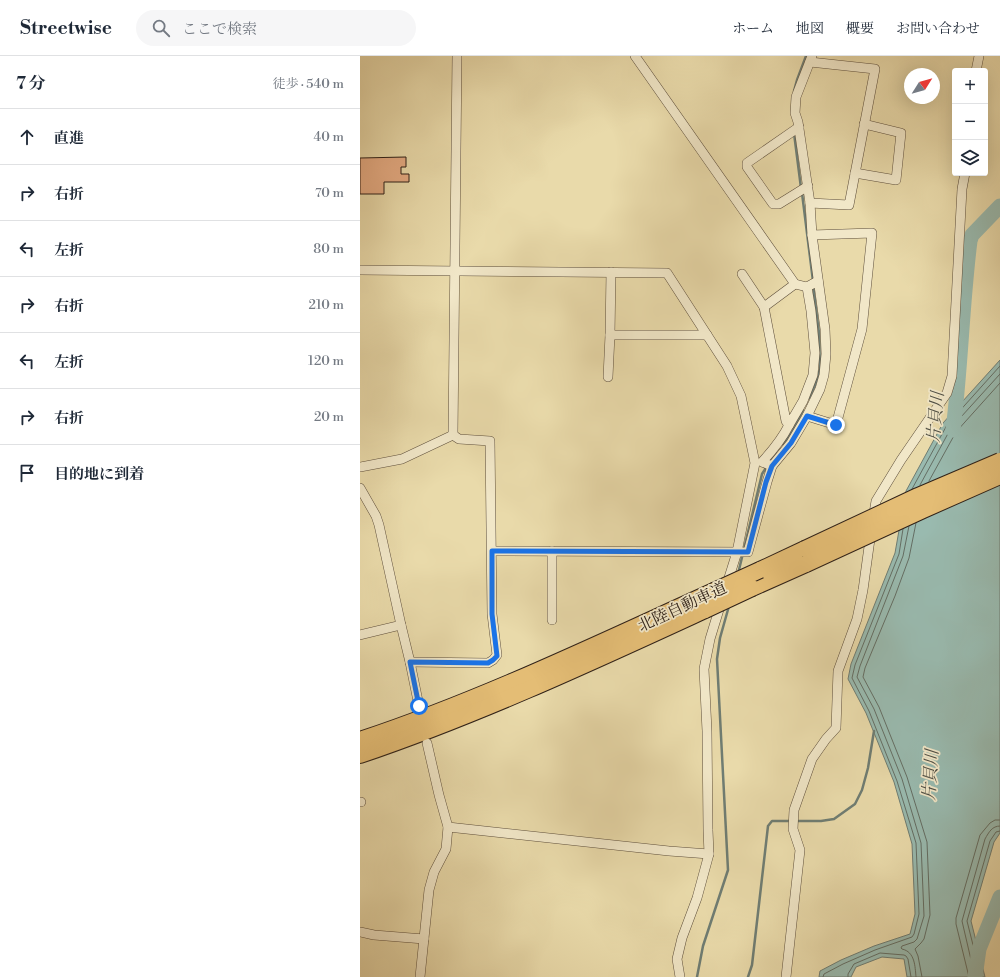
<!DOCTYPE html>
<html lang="ja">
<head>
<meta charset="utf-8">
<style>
  body { margin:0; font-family:"Libre Bodoni","Noto Serif JP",serif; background:#f6f6f7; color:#1f2937 }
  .controls { position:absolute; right:12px; top:12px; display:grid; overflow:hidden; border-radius:4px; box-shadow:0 4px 16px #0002 }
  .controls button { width:36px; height:36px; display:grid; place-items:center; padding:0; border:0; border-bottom:1px solid #e0e1e3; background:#fff; color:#1f2937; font:20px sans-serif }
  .compass { position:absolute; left:544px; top:12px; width:36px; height:36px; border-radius:50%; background:#fff; box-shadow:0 4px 16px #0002; rotate:53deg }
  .stop { position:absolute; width:12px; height:12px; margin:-9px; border:3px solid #1a73e8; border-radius:50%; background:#fff }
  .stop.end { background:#1a73e8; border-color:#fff; box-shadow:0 1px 4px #0008 }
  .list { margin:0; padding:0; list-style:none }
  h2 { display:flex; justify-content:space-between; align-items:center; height:52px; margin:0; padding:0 16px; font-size:17px }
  h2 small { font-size:13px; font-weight:400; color:#747a83 }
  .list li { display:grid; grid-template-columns:26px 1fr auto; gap:12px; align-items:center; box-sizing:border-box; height:56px; padding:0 16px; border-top:1px solid #e0e1e3 }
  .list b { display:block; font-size:15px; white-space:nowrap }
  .list em { font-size:13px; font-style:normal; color:#747a83 }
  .icon { flex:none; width:22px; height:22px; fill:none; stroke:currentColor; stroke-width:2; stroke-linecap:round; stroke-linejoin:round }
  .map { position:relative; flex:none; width:640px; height:921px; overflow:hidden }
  header { display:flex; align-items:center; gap:24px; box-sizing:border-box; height:56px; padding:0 20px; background:#fff; border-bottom:1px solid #e0e1e3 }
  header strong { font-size:19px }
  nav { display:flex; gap:22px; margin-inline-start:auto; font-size:14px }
  .search { width:280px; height:36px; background:#f6f6f7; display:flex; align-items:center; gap:10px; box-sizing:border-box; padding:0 14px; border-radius:22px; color:#747a83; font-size:15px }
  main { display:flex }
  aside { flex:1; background:#fff }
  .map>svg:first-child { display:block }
  .water { fill:#99baaf; stroke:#6f7d73 }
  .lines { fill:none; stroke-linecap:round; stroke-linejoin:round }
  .shore { stroke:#646e64; stroke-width:1 }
  .stream { stroke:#6f7d73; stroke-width:2.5 }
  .river { stroke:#99baaf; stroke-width:15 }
  .building { fill:#e4ab83; stroke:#2f2118 }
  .minor-casing { stroke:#5e4f3c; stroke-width:10 }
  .motorway-casing { stroke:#2f2118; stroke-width:18 }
  .minor { stroke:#f1e7c8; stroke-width:9 }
  .motorway { stroke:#e4bd75; stroke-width:16 }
  .motorway-bridge-casing { stroke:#2f2118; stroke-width:18; stroke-linecap:butt }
  .motorway-bridge { stroke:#e4bd75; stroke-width:16 }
  .route { stroke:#1a73e8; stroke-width:5 }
  .labels { text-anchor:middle; stroke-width:3.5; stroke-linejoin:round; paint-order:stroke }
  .street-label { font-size:16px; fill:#2f2118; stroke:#f1e7c8 }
  .water-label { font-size:17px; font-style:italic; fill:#4f4f45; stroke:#f1e7c8 }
</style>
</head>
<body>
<header>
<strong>Streetwise</strong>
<div class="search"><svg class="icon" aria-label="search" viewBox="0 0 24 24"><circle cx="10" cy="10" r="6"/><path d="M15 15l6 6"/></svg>ここで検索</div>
<nav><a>ホーム</a><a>地図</a><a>概要</a><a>お問い合わせ</a></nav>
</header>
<main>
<aside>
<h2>7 分<small>徒歩 · 540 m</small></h2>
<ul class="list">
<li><svg class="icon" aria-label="ahead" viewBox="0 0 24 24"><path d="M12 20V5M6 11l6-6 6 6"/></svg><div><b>直進</b></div><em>40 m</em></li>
<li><svg class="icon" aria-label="right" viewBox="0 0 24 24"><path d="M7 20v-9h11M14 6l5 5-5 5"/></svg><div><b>右折</b></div><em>70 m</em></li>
<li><svg class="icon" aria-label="left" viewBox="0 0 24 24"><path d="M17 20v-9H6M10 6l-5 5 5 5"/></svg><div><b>左折</b></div><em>80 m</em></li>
<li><svg class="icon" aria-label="right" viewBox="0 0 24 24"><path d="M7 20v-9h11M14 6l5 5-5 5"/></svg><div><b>右折</b></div><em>210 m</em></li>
<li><svg class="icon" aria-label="left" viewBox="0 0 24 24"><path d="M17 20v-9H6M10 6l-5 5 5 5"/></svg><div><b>左折</b></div><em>120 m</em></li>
<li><svg class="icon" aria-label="right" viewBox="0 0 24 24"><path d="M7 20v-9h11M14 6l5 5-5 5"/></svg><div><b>右折</b></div><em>20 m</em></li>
<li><svg class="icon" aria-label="arrive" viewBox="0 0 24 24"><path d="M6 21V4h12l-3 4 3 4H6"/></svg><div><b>目的地に到着</b></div></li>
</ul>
</aside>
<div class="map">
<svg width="640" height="921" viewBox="0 0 640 921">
  <rect width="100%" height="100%" fill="#e9daaa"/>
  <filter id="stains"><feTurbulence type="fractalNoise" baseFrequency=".005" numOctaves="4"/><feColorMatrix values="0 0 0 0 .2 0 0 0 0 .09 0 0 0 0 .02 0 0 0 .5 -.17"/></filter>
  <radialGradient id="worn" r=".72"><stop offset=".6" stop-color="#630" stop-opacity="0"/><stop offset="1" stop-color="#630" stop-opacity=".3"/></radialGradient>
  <path class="water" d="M 640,304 L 640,777 L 634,786 L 611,865 L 625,921 L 547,921 L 544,903 L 522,901 L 496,911 L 491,921 L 459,921 L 460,915 L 481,904 L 514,890 L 550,878 L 555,858 L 552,788 L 534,726 L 506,657 L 488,623 L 491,608 L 535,497 L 546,435 L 583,367 Z"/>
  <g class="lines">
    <g class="shore">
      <path d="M 569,425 L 596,376 L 640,327"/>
      <path d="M 560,429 L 591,372 L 640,318"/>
      <path d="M 552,433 L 587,369 L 640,310"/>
      <path d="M 556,467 L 549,502 L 535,540 L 505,612 L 503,621 L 519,651 L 547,721 L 567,786 L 570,859 L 564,883 L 561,887 L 555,893 L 558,900 L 562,921"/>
      <path d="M 549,470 L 543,500 L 500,610 L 497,621 L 514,653 L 542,723 L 561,787 L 564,860 L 557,883 L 554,886 L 542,890 L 541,892 L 542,893 C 555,896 555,910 556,921"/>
      <path d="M 463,921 L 464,918 L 483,908 L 515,894 L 552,881 L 554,878 L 559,858 L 556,787 L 537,725 L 509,655 L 492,622 L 495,609 L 539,498 L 543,473"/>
      <path d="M 488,921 L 488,918 L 494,908 L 520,897 L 544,899 L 546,900 L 548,903 L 551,921"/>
      <path d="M 609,921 L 596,868 L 596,862 L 620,779 L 630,767 L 635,764 L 640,764"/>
      <path d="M 615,921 L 602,865 L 625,783 C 629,776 632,770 640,770"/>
      <path d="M 621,921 L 607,865 L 630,785 L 636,776 L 640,775"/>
    </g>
    <g class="stream">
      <path d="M 434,35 L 437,24 L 446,0"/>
      <path d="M 434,77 L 441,132"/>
      <path d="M 442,137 L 453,225"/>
      <path d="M 449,342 L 455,329 L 460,313 L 459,277 L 453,230"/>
      <path d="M 423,388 L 432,376 L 443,354"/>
      <path d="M 378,518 L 402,418 L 416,396"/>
      <path d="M 436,765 L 461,765 L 474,763 L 495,748 L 502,734 L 508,712 L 514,675"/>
      <path d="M 337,921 L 343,890 L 368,814 L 357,603 L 360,582 L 369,550"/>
      <path d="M 388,921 L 392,909 L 408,770 L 412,765 L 431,765"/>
    </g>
    <g class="river">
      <path d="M 593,374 C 601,311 602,248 610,185 L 612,179 L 640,150"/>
      <path d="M 615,921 L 619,893 L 640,841"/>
    </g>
  </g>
  <path class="building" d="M 46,101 L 46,111 L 41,111 L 41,118 L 49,118 L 49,126 L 24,126 L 24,138 L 0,138 L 0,102 Z"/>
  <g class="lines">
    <defs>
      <g id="minor">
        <path d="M 275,0 L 435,228 L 447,231 L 458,225"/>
        <path d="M 450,6 L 515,13 L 489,149 L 450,147"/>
        <path d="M 616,15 L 619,0"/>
        <path d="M 439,71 L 387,107 L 387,111 L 413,148 L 419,148 L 448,130"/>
        <path d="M 495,117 L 536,124 L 541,77 L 504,68"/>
        <path d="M 0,214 L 307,217 L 367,310 L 381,340 L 395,407 L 377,496 L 366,531"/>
        <path d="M 251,216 L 250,279 L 347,279"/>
        <path d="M 382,218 L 404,251 L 435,228"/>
        <path d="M 404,251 L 426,365 L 429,369 L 443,345 L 453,319 L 455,297 L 451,255 L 447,231"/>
        <path d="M 248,321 L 250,279"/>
        <path d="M 447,360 L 476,369 L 502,273 L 512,177 L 452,179"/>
        <path d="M 93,379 L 97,0"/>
        <path d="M 412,410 L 402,406 C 413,394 422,383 429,369"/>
        <path d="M 0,411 L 42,403 L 93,379"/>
        <path d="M 0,432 L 16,460 L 19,469 L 41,569 L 50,606 L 59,650"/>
        <path d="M 513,463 L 516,445 L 541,404 L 587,337 L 592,320 L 602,133 L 605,117"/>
        <path d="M 132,495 L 388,496 L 407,426 L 412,410 L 431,387 L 447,360 L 460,333 L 464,319 L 466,298 L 465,273 L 452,179 L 450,147 L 438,66 L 435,57 L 436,41 L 452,0"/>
        <path d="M 192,564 L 192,495"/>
        <path d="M 0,579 L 41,569"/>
        <path d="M 50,606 L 128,607 L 133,604 L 137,599 L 132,558 L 130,385 L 99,383 L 93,379"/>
        <path d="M 0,746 L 1,746"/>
        <path d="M 88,771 L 309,795 L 349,798"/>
        <path d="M 0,876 L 14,879 L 64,883"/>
        <path d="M 60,921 L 69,834 L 74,816 L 86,793 L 88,771 L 79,739 L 67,687"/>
        <path d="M 320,921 L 317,903 L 322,882 L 337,842 L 349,798 L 348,774 L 347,675 L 344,613 L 350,583 L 361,547"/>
        <path d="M 426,921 L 440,794 L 433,773 L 434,754 L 452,703 L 466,683 L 476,672 L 478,615 L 497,563 L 503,534 L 511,476"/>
      </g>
      <g id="motorway">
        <path d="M 400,514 L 445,493"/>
        <path d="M 392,532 L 446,508"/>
        <path d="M 0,684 C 121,644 237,588 354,535"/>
        <path d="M 0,699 C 118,659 232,606 345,554"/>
      </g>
    </defs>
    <use href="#minor" class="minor-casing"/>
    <use href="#motorway" class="motorway-casing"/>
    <use href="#minor" class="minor"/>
    <use href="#motorway" class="motorway"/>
    <defs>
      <g id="motorway-bridge">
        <path d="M 445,493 L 558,440 L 640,405"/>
        <path d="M 446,508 L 563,454 L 640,420"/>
        <path d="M 354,535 L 400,514"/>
        <path d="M 345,554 L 392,532"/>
      </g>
    </defs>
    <use href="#motorway-bridge" class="motorway-bridge-casing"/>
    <use href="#motorway-bridge" class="motorway-bridge"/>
  </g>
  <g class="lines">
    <path class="route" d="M 59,650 L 50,606 L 128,607 L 133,604 L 137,600 L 132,558 L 132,495 L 388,496 L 406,426 L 412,410 L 431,387 L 447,360 L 476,369"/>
  </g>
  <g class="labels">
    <g class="street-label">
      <text transform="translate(322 550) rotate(-25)" y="6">北陸自動車道</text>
    </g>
    <g class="water-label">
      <text transform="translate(575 361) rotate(-85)" y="6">片貝川</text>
      <text transform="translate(570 719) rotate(-86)" y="6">片貝川</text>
    </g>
  </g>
  <rect width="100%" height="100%" filter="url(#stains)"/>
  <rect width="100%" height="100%" fill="url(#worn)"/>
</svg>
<div class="controls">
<button>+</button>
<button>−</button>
<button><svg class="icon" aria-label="layers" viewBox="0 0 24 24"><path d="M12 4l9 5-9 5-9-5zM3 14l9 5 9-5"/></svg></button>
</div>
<svg class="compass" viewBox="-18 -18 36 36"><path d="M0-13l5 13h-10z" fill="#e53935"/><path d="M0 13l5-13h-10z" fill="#747a83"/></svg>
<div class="stop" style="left:59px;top:650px"></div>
<div class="stop end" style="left:476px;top:369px"></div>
</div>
</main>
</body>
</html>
